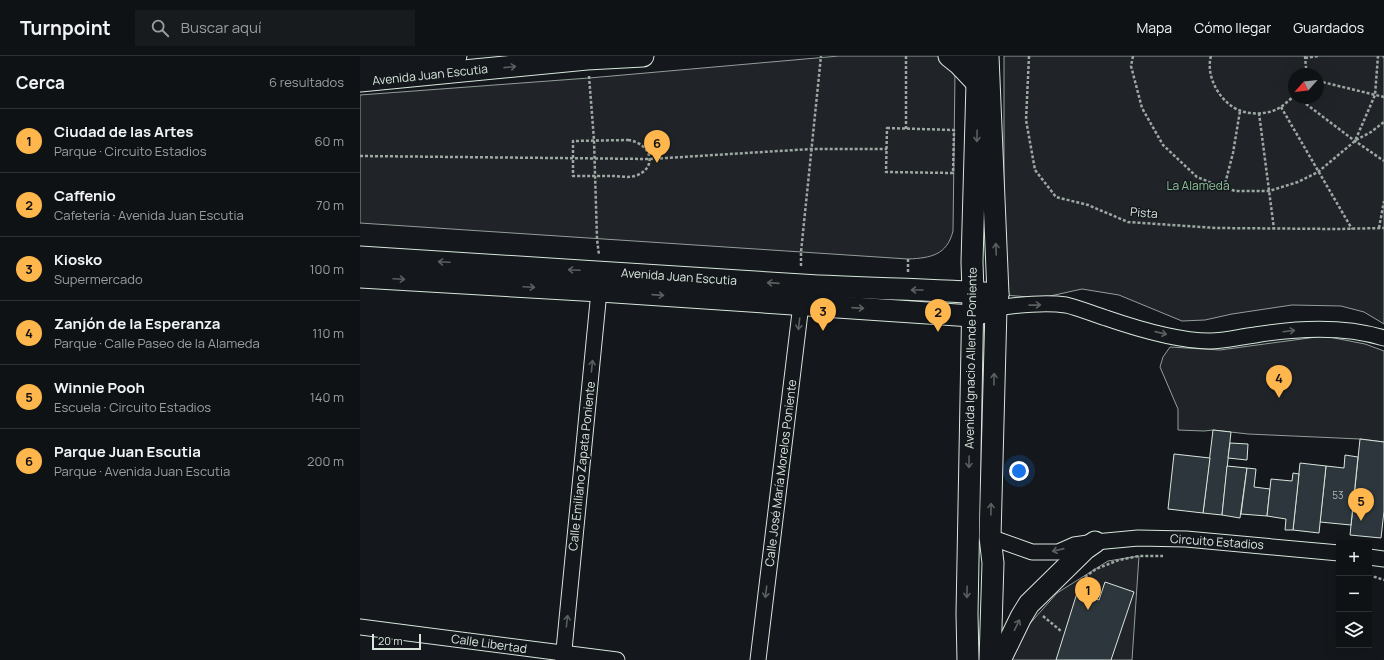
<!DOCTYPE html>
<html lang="es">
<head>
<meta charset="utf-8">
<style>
  body { margin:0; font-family:Manrope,sans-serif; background:#181b1e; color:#f1f3f6 }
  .controls { position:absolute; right:12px; bottom:12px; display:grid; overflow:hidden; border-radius:0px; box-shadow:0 4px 16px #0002 }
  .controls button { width:36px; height:36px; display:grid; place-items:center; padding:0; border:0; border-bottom:1px solid #2f3234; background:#0f1215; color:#f1f3f6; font:20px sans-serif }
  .compass { position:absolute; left:928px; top:12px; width:36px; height:36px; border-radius:50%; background:#0f1215; box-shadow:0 4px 16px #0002; rotate:243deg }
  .scale { position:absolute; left:12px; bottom:10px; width:49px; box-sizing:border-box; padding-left:4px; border:2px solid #d8e6dc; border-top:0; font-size:11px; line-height:14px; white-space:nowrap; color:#d8e6dc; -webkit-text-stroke:3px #14181c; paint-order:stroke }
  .you { position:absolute; left:659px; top:415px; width:14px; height:14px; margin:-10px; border:3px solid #fff; border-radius:50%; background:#1a73e8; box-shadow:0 0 0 6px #1a73e833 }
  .badge { display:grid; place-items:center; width:26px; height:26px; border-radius:50%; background:#ffb74d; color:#111; font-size:13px; font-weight:700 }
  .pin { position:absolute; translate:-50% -33px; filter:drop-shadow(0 1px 2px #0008) }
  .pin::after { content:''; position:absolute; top:21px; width:14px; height:12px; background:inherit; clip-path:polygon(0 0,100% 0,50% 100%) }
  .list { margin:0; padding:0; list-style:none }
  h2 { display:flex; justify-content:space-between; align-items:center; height:52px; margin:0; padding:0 16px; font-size:17px }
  h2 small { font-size:13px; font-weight:400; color:#9b9ea0 }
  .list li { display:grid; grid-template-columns:26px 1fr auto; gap:12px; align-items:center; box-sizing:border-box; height:64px; padding:0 16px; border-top:1px solid #2f3234 }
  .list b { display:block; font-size:15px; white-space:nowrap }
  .list p { margin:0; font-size:13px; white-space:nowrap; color:#9b9ea0 }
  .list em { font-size:13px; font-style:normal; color:#9b9ea0 }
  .icon { flex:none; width:22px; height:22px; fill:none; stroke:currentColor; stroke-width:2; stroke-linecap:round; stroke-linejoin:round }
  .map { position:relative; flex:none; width:1024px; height:604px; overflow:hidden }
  header { display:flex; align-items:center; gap:24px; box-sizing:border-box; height:56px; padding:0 20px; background:#0f1215; border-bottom:1px solid #2f3234 }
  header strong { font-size:19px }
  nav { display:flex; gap:22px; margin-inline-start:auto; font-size:14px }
  .search { width:280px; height:36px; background:#181b1e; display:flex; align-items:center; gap:10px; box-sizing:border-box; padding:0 14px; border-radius:0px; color:#9b9ea0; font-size:15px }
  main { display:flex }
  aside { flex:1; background:#0f1215 }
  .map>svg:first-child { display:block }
  .green { fill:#202428; stroke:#939e99; fill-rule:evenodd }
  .building { fill:#2c363c; stroke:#d8e6dc }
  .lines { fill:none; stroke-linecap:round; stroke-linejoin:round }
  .minor-casing { stroke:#d8e6dc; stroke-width:17 }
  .secondary-casing { stroke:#d8e6dc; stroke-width:23 }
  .path { stroke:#9da8a2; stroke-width:2.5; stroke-dasharray:3 2; stroke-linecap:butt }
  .minor { stroke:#14181c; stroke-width:15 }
  .secondary { stroke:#14181c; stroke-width:21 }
  .oneway { stroke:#59605f }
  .labels { text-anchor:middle; stroke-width:3; stroke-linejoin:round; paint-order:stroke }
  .number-label { font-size:10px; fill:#adbab4 }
  .street-label { font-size:12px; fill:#d8e6dc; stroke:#14181c }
  .park-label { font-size:12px; fill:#8ac095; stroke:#14181c }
</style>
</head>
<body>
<header>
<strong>Turnpoint</strong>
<div class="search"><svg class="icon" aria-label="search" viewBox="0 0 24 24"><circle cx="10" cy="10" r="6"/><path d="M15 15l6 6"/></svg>Buscar aquí</div>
<nav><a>Mapa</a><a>Cómo llegar</a><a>Guardados</a></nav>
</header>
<main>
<aside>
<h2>Cerca<small>6 resultados</small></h2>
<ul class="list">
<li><span class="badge">1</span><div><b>Ciudad de las Artes</b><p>Parque · Circuito Estadios</p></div><em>60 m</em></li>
<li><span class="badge">2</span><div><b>Caffenio</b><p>Cafetería · Avenida Juan Escutia</p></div><em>70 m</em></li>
<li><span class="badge">3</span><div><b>Kiosko</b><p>Supermercado</p></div><em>100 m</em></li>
<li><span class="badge">4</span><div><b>Zanjón de la Esperanza</b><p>Parque · Calle Paseo de la Alameda</p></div><em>110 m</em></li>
<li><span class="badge">5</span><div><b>Winnie Pooh</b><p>Escuela · Circuito Estadios</p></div><em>140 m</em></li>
<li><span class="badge">6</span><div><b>Parque Juan Escutia</b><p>Parque · Avenida Juan Escutia</p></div><em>200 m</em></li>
</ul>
</aside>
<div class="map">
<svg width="1024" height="604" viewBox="0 0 1024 604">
  <rect width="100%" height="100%" fill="#14181c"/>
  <g class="green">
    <path d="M 479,0 L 587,0 L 595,16 L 593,175 C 587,199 571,202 548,203 L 0,167 L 0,39 L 229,22 Z"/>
    <path d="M 644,0 L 1024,0 L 1024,268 L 1004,256 L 981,250 L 932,249 L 872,258 L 845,264 L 822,265 L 759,239 L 722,233 L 681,242 L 644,239 ZM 934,18 L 958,18 L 958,42 L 934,42 Z"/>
    <path d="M 964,280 L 1005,288 L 1024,295 L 1024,386 L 1000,383 L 888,378 L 853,374 L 844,375 L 818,374 L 818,353 L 800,311 L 803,301 L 810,291 L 860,294 Z"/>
    <path d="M 779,500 L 772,604 L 649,604 L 666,572 L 697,537 L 748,505 Z"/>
  </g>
  <g class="building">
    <path d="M 853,374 L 871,376 L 862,459 L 843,457 Z"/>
    <path d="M 1000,383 L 1024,386 L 1024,455 L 1021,482 L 990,479 Z"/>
    <path d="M 870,387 L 888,388 L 887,404 L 868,402 Z"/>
    <path d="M 814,398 L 850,402 L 843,457 L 808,453 Z"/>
    <path d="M 985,399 L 998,401 L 991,469 L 960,466 L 966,410 L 984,412 Z"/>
    <path d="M 940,407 L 966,410 L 959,477 L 933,474 Z"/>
    <path d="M 867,410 L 887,412 L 880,462 L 862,459 Z"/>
    <path d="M 887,412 L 896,413 L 894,431 L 910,433 L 907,460 L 881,458 Z"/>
    <path d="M 933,417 L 939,418 L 933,474 L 925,474 L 926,463 L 907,460 L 911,423 L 932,425 Z"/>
    <path d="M 745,526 L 774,536 L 751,604 L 696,604 L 717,537 L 739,544 Z"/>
  </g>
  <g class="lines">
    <defs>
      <g id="minor">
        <path d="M 636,252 C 657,249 685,246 706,249 C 719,252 733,258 746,262 C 775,272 820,285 850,285 C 865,285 879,281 895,279 C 937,272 982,269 1024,282"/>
        <path d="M 630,481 L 672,496 L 698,496 L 714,489 L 735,486 L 778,482 L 826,483 L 979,497"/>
        <path d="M 1009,501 L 1024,503"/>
        <path d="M 0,571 L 257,604"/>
        <path d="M 203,604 L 240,225"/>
        <path d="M 398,604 L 442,240"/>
      </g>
      <g id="secondary">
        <path d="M 589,0 L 599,8 L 617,27"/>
        <path d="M 628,0 L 638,238 L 636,252 L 630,481 L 633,507 L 630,604"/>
        <path d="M 0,7 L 96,0"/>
        <path d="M 0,25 L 227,3 L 283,0"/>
        <path d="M 0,201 C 147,210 295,220 442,229 C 507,233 573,233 638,238"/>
        <path d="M 0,221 L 240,235 L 612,260 L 636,252"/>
        <path d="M 608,604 L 607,558 L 613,236 L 612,206 L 617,27 L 611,0"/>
        <path d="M 640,604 L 661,561 L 669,548 L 725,493 L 735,486"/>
      </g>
    </defs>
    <use href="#minor" class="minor-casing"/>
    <use href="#secondary" class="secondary-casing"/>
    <g class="path">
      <path d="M 546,0 L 546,73"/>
      <path d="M 669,0 L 666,64 L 675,114 L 696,141 L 728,149 L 768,166 L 856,172 L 977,173 L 1024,172"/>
      <path d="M 773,0 L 771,10 L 782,52 L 803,89 L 837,121 L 864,132 L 876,135 L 909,135 L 938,126 L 958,116 L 995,85 L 1015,39 L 1018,0"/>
      <path d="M 851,0 C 845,21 861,48 881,55 C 890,58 900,58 909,56 C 919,54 926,47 934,40"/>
      <path d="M 945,0 L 946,12 L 945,18"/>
      <path d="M 1023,0 L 1024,1"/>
      <path d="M 945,2 L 958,0"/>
      <path d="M 229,20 L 234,84 L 237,183 L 239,199"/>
      <path d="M 958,25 L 1024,41"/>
      <path d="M 938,42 L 995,85 L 1024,105"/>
      <path d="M 921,51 L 992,173"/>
      <path d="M 899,57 L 914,173"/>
      <path d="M 527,72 L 594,74 L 593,117 L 526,116 Z"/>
      <path d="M 268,84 C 291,87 299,112 275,120 C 268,122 260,120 253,120 C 240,120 227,120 213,120 L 213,85 Z"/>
      <path d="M 996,84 L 1011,76 L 1024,66"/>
      <path d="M 0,100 L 290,103 L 451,93 L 527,93"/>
      <path d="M 864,132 L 873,97 L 880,55"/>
      <path d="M 1019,172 L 1024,145"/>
      <path d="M 548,203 L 548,216"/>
      <path d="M 441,210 L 441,196 L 461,0"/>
      <path d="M 1009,519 L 1024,524"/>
      <path d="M 725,521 L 736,513 L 759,504 L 779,500 L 803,500"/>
      <path d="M 683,560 L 701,575"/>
    </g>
    <use href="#minor" class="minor"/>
    <use href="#secondary" class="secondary"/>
  </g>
  <defs><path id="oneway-shaft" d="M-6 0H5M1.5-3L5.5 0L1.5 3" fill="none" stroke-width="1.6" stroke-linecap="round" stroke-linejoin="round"/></defs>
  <g class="oneway">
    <use href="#oneway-shaft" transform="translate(150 11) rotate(-6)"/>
    <use href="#oneway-shaft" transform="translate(617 80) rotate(91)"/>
    <use href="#oneway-shaft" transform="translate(636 193) rotate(-92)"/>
    <use href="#oneway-shaft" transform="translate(84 206) rotate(-177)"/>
    <use href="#oneway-shaft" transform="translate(214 214) rotate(-177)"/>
    <use href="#oneway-shaft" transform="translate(39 223) rotate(3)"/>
    <use href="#oneway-shaft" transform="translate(413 227) rotate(-176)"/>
    <use href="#oneway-shaft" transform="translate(169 231) rotate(3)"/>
    <use href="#oneway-shaft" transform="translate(557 234) rotate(-180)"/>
    <use href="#oneway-shaft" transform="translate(298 239) rotate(4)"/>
    <use href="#oneway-shaft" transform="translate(675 249) rotate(-1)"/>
    <use href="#oneway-shaft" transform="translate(498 252) rotate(4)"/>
    <use href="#oneway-shaft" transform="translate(439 268) rotate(97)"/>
    <use href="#oneway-shaft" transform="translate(929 275) rotate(-7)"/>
    <use href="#oneway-shaft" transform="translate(801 277) rotate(13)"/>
    <use href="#oneway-shaft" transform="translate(232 310) rotate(-84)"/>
    <use href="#oneway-shaft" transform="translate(634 323) rotate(-89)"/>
    <use href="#oneway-shaft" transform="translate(609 406) rotate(91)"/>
    <use href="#oneway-shaft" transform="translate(631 453) rotate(-89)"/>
    <use href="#oneway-shaft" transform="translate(698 494) rotate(167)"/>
    <use href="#oneway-shaft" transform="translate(406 536) rotate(97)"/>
    <use href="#oneway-shaft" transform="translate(607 536) rotate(91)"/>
    <use href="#oneway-shaft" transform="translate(207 565) rotate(-84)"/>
    <use href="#oneway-shaft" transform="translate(657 569) rotate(-64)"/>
  </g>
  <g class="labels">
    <g class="number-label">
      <text x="978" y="443">53</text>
    </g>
    <g class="street-label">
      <text transform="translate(70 19) rotate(-6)" y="4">Avenida Juan Escutia</text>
      <text transform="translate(784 157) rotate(5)" y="4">Pista</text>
      <text transform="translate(319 221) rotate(4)" y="4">Avenida Juan Escutia</text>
      <text transform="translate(611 302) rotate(-89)" y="4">Avenida Ignacio Allende Poniente</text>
      <text transform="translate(222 410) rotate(-84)" y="4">Calle Emiliano Zapata Poniente</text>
      <text transform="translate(421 417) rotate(-83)" y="4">Calle José María Morelos Poniente</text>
      <text transform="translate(857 486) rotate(4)" y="4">Circuito Estadios</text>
      <text transform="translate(129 588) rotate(8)" y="4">Calle Libertad</text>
    </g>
    <g class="park-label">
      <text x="838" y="134">La Alameda</text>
    </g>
  </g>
</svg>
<div class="controls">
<button>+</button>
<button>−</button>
<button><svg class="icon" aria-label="layers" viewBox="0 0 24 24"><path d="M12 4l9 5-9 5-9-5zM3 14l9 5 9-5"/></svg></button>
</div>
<svg class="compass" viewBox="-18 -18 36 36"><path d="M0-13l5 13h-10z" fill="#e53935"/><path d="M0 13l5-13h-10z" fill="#9b9ea0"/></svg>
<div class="scale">20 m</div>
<div class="you"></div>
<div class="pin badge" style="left:728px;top:554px">1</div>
<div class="pin badge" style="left:578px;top:276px">2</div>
<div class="pin badge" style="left:463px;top:275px">3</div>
<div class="pin badge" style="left:919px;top:342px">4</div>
<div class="pin badge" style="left:1001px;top:465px">5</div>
<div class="pin badge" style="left:297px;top:107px">6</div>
</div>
</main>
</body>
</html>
